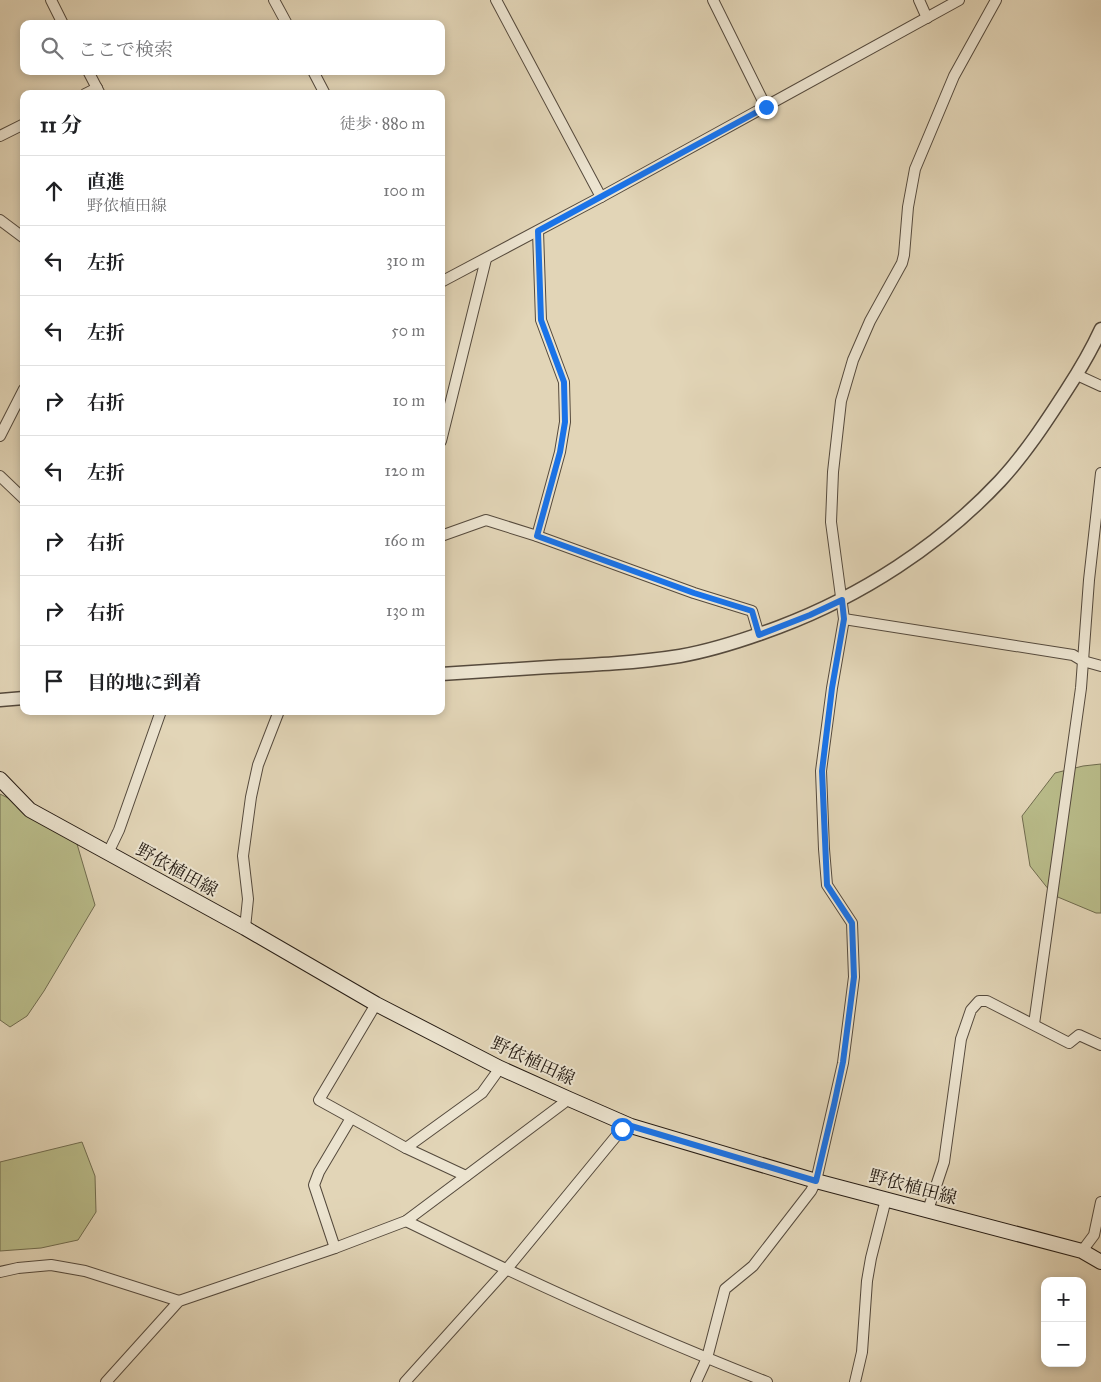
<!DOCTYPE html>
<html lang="ja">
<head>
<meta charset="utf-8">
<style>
  body { margin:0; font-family:"IM FELL Great Primer","Noto Serif JP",serif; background:#f2f2f2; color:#202124 }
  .controls { position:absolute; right:15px; bottom:15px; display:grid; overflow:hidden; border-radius:10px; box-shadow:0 2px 8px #0003 }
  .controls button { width:45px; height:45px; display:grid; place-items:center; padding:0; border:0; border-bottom:1px solid #e0e0e0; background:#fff; color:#202124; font:25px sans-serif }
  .stop { position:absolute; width:15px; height:15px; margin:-11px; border:4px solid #1a73e8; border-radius:50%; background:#fff }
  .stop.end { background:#1a73e8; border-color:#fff; box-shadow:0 1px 5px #0008 }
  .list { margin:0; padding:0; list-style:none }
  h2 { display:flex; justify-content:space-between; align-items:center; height:65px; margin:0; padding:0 20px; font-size:21px }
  h2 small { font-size:16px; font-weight:400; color:#757577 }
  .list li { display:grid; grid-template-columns:32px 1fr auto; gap:15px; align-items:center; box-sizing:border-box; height:70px; padding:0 20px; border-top:1px solid #e0e0e0 }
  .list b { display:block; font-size:19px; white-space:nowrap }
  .list p { margin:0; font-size:16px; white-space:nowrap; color:#757577 }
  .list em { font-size:16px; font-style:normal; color:#757577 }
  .icon { flex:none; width:28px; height:28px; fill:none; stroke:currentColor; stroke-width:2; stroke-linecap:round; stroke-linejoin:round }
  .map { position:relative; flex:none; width:1101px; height:1382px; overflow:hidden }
  .search { position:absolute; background:#fff; box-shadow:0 2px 8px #0003; left:20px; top:20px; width:425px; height:55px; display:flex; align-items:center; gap:12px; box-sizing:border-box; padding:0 18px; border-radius:10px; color:#757577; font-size:19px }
  .panel { position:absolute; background:#fff; box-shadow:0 2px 8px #0003; left:20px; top:90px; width:425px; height:625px; border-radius:10px }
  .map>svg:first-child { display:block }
  .green { fill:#b9bc8a; stroke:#706c4f }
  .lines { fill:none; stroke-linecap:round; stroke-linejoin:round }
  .minor-casing { stroke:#554a3d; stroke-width:12 }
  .tertiary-casing { stroke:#554a3d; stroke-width:15 }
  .secondary-casing { stroke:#261c14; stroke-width:16 }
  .minor { stroke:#ece4d0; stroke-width:10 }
  .tertiary { stroke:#ece4d0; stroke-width:12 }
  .secondary { stroke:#ece4d0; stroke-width:14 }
  .route { stroke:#1a73e8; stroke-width:6 }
  .labels { text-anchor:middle; stroke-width:4; stroke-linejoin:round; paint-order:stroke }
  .street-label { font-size:18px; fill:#261c14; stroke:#ece4d0 }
</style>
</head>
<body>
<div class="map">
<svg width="1101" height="1382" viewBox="0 0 1101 1382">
  <rect width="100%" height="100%" fill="#e2d5b7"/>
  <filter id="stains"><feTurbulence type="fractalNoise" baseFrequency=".004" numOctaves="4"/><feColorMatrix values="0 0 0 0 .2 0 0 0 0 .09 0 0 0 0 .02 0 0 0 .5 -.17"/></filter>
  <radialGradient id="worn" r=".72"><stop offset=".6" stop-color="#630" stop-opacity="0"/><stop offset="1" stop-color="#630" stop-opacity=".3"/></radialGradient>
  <g class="green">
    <path d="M 1101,764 L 1101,913 L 1096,913 L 1053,895 L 1030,866 L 1022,816 L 1055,773 L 1083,766 Z"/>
    <path d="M 0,794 L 18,803 L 77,844 L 95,905 L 44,991 L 27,1016 L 10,1027 L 0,1020 Z"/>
    <path d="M 82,1142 L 95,1176 L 96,1212 L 78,1240 L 41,1248 L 0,1251 L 0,1162 Z"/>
  </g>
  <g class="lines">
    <defs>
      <g id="minor">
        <path d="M 51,0 L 63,24"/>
        <path d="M 274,0 L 287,24"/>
        <path d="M 496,0 L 601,197"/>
        <path d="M 713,0 L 766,107"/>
        <path d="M 919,0 L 927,18"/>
        <path d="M 88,71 L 100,94"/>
        <path d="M 313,71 L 325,94"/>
        <path d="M 85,94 L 97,88"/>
        <path d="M 0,136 L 24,124"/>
        <path d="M 0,220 L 24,238"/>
        <path d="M 441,282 L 601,197 L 959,0"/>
        <path d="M 1077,375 L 1101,386"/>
        <path d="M 0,436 L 24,389"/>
        <path d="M 441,441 L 486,259"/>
        <path d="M 0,476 L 24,499"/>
        <path d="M 441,536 L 486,520 L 537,536 L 694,593 L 752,611 L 759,635"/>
        <path d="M 537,536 L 560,452 L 565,422 L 564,382 L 541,320 L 538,231"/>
        <path d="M 844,619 L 1073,655 L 1083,661 L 1101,666"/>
        <path d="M 108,853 L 119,830 L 161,711"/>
        <path d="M 245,928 L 248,899 L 243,856 L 251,797 L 258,765 L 279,711"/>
        <path d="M 376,1004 L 319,1100 L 406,1148 L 466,1176"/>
        <path d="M 1034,1024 L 1081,688 L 1089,580 L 1101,473"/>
        <path d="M 406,1148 L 482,1093 L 500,1068"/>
        <path d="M 928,1210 L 944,1162 L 961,1039 L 971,1010 L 979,1001 L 987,1001 L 1069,1043 L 1079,1035 L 1101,1045"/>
        <path d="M 406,1221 C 524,1279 644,1334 767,1382"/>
        <path d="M 335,1248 L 314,1185 L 319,1172 L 351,1118"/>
        <path d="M 1082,1251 L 1094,1235 L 1101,1202"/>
        <path d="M 0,1272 L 18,1268 L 51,1265 L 85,1271 L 179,1301"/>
        <path d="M 106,1382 L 179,1301 L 335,1248 L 406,1221 L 569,1099"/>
        <path d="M 405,1382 L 506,1270 L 622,1129 L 631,1126"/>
        <path d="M 696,1382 L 707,1358 L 725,1289 L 753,1266 L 811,1191 L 816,1181 L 843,1063 L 854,977 L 852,923 L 827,885 L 824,849 L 821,771 L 832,688 L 844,619 L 831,522 L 833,472 L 841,401 L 853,360 L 870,321 L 902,263 L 904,255 L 908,207 L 915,169 L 954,76 L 996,0"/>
        <path d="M 855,1382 L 862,1352 L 867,1281 L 871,1258 L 886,1199"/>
      </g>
      <g id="tertiary">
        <path d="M 441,674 C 477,672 513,669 549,667 C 592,665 636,663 680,656 C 714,650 747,639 779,627 C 861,596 939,546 1000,481 C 1025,454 1046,422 1066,391 C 1079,371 1091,351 1101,329"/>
        <path d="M 0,700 L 24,698"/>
      </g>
      <path id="secondary" d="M 0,779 L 30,810 L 245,928 L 376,1004 L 500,1068 L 569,1099 L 631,1126 L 816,1181 L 1082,1251 L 1101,1262"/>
    </defs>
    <use href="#minor" class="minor-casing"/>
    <use href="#tertiary" class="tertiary-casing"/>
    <use href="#secondary" class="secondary-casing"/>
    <use href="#minor" class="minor"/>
    <use href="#tertiary" class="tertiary"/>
    <use href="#secondary" class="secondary"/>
  </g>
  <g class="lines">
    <path class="route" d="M 622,1129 L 631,1126 L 816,1181 L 834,1105 L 843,1062 L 854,977 L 852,923 L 827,885 L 822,771 L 832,688 L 844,619 L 842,600 L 810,615 L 759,635 L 752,611 L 694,593 L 537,536 L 560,452 L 565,422 L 564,382 L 541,320 L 538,231 L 766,107"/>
  </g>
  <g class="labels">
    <g class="street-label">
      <text transform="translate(177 870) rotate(29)" y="6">野依植田線</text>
      <text transform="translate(533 1061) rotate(25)" y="6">野依植田線</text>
      <text transform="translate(913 1187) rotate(15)" y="6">野依植田線</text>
    </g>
  </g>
  <rect width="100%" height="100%" filter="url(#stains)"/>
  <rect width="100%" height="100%" fill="url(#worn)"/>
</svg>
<div class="controls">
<button>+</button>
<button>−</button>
</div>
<div class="stop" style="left:622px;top:1129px"></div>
<div class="stop end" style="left:766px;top:107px"></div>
<div class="search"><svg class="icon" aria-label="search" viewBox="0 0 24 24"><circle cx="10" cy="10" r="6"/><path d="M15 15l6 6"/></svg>ここで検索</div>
<section class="panel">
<h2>11 分<small>徒歩 · 880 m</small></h2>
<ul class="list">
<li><svg class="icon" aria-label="ahead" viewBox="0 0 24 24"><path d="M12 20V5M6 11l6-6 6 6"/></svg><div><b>直進</b><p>野依植田線</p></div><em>100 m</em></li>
<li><svg class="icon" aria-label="left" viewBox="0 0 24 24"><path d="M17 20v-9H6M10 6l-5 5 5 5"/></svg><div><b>左折</b></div><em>310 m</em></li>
<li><svg class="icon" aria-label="left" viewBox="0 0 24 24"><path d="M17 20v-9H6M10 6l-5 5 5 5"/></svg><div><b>左折</b></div><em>50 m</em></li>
<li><svg class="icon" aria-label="right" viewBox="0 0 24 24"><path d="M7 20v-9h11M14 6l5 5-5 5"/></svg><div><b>右折</b></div><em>10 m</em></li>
<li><svg class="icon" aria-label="left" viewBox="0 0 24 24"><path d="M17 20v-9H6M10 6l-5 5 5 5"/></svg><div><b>左折</b></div><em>120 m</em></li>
<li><svg class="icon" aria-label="right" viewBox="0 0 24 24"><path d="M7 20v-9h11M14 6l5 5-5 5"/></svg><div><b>右折</b></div><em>160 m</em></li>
<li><svg class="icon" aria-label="right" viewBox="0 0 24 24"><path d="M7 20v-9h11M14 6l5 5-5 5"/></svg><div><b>右折</b></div><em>130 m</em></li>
<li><svg class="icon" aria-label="arrive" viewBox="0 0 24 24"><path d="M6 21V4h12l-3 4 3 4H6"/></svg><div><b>目的地に到着</b></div></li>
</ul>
</section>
</div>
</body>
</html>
